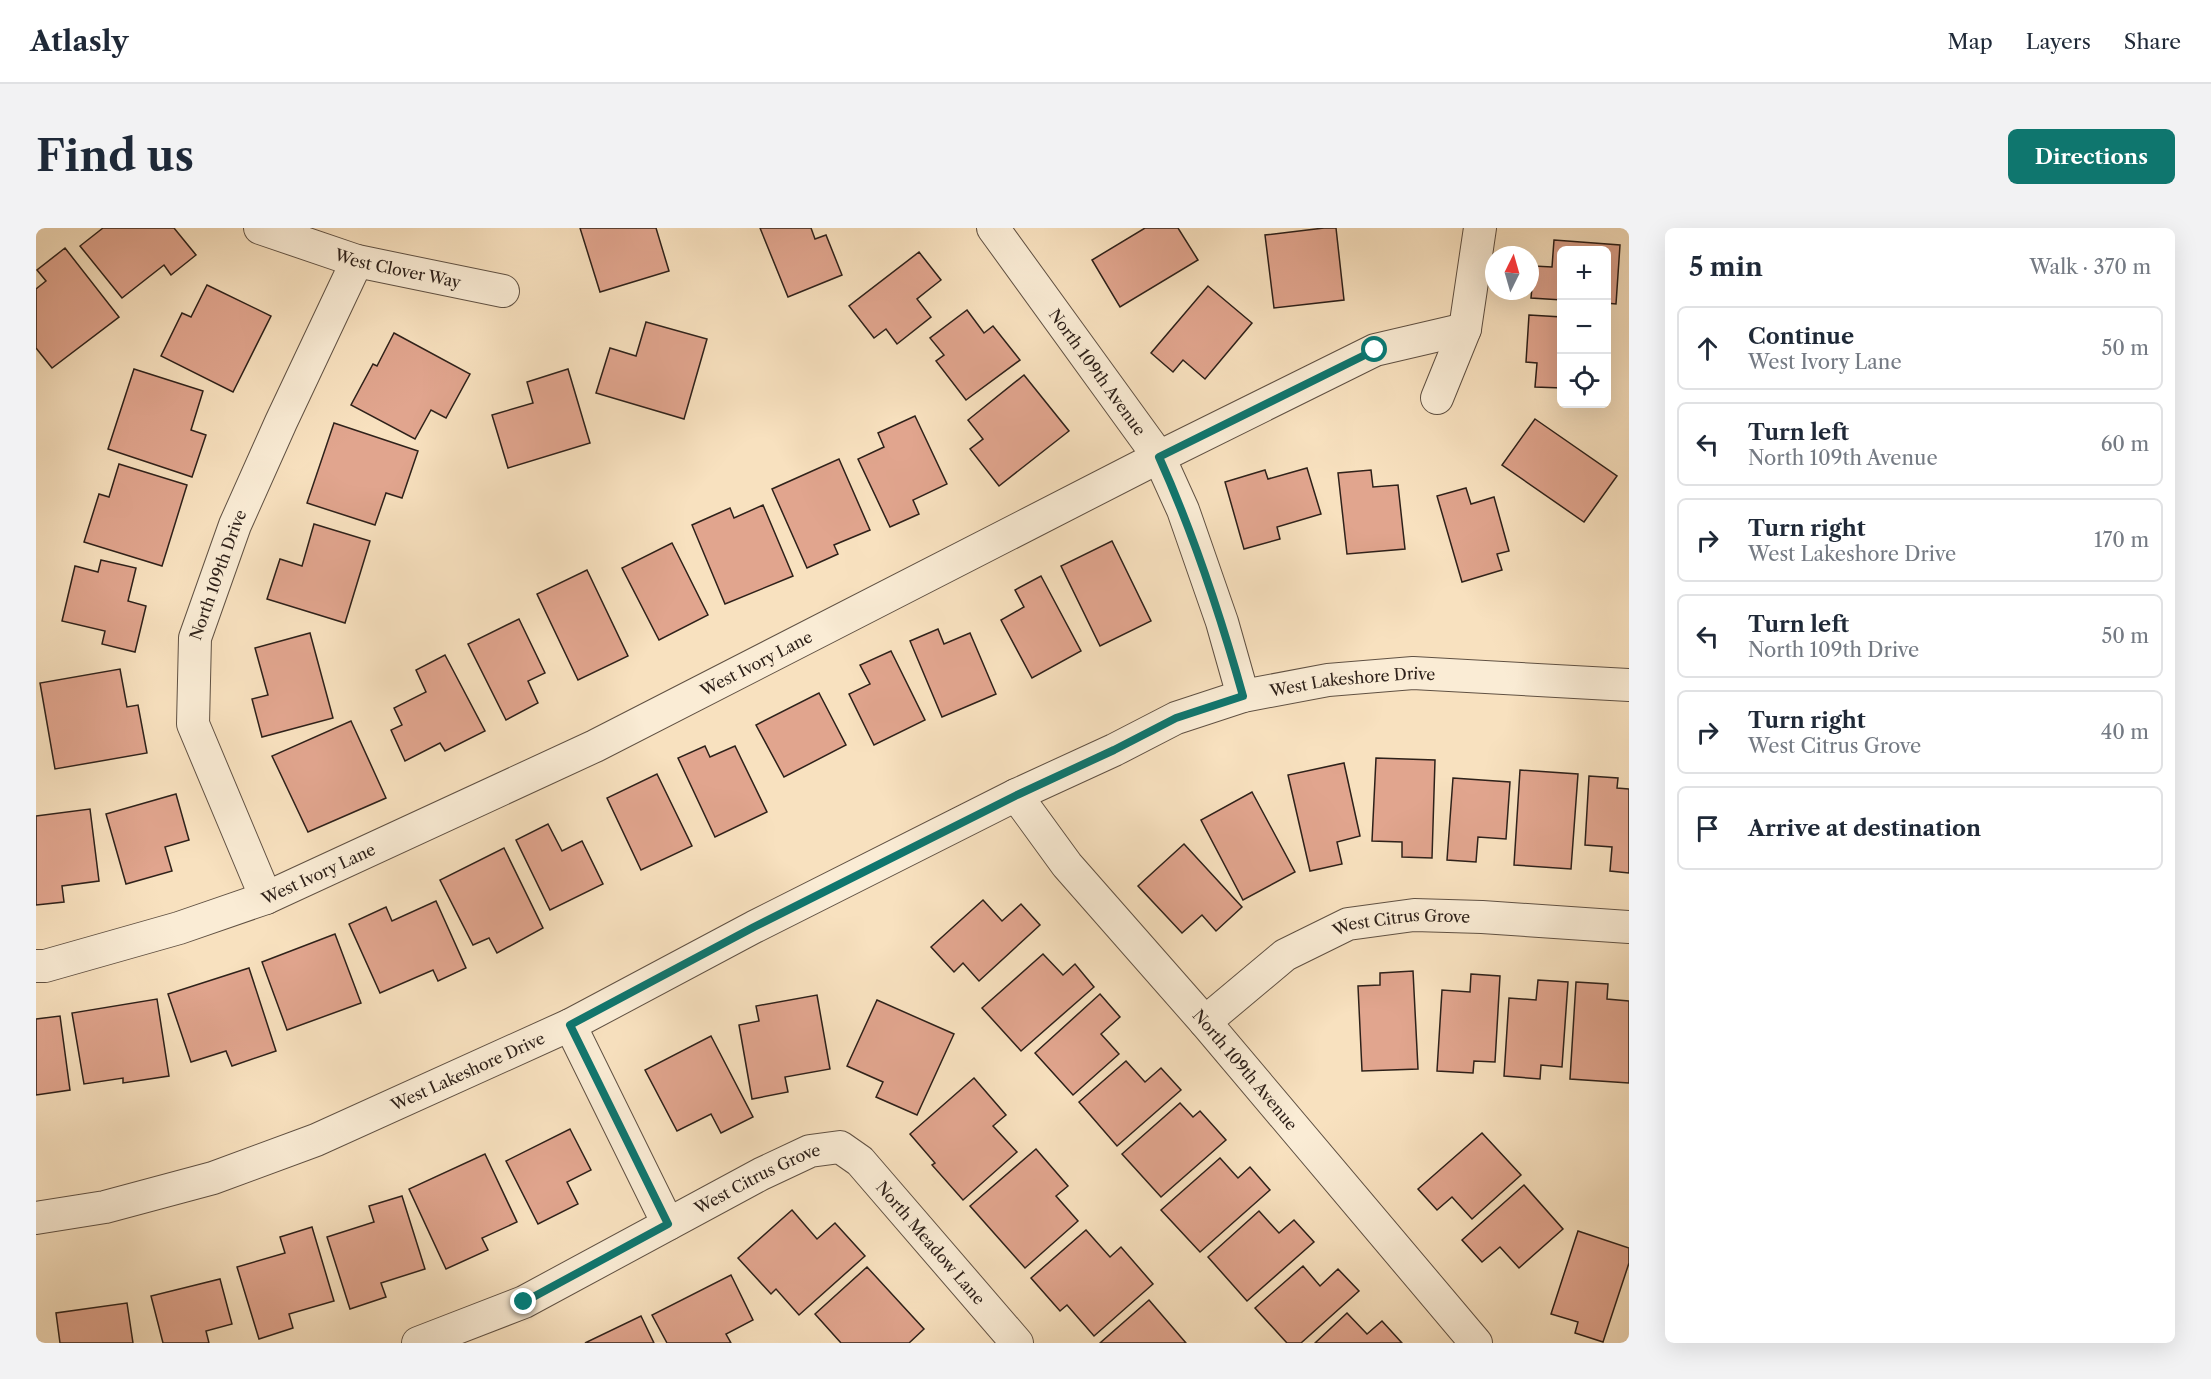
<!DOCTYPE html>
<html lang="en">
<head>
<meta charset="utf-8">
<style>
  body { margin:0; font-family:"Libre Caslon Text",serif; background:#f2f2f3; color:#1f2937 }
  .controls { position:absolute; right:18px; top:18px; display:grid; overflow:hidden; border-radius:9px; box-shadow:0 6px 24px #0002 }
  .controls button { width:54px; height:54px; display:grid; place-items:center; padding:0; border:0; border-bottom:2px solid #e0e1e3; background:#fff; color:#1f2937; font:30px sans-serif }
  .compass { position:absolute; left:1449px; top:18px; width:54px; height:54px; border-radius:50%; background:#fff; box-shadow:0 6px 24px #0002; rotate:5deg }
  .stop { position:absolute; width:18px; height:18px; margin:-14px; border:4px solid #0f766e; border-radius:50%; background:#fff }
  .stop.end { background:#0f766e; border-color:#fff; box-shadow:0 2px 6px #0008 }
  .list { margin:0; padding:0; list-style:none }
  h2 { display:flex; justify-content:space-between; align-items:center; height:78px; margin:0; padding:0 24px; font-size:26px }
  h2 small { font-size:20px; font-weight:400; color:#747a83 }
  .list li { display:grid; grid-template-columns:39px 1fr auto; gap:18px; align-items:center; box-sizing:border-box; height:84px; margin:0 12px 12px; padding:0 12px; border:2px solid #e0e1e3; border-radius:9px }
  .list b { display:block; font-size:22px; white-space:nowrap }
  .list p { margin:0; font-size:20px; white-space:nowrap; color:#747a83 }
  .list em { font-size:20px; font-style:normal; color:#747a83 }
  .icon { flex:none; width:33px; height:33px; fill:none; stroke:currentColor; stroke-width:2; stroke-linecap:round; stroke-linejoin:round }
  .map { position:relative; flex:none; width:1593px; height:1115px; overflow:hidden; border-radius:9px }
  header { display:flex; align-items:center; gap:36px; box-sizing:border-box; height:84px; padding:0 30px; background:#fff; border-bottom:2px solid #e0e1e3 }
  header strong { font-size:28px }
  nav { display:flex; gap:33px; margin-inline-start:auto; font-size:21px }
  .intro { display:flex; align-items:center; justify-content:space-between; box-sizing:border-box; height:144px; padding:0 36px }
  h1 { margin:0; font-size:42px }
  .button { padding:15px 27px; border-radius:9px; background:#0f766e; color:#fff; font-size:21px; font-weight:700 }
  main { display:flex; gap:36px; padding:0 36px }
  aside { flex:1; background:#fff; border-radius:9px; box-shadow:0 6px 24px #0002 }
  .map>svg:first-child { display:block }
  .building { fill:#e1a58e; stroke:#2e211a; stroke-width:1.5 }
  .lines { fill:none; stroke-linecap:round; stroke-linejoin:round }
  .minor-casing { stroke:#605143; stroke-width:34 }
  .minor { stroke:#faecd5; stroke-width:32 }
  .route { stroke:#0f766e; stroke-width:8 }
  .labels { text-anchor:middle; stroke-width:4.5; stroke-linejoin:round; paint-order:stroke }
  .street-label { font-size:16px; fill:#2e211a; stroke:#faecd5 }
</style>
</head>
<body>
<header>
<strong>Atlasly</strong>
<nav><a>Map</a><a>Layers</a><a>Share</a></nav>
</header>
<div class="intro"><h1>Find us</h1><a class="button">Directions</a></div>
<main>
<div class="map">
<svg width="1593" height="1115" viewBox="0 0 1593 1115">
  <rect width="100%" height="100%" fill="#f8e1bf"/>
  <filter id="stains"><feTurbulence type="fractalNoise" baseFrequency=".00333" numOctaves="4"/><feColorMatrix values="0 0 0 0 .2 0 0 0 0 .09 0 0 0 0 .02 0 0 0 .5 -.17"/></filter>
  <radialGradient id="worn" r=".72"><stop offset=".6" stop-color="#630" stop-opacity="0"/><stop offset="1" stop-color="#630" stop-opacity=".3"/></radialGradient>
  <g class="building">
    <path d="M 67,0 L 138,0 L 160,27 L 135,47 L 128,37 L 86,70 L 44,18 Z"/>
    <path d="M 544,0 L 620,0 L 633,43 L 564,64 Z"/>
    <path d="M 724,0 L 775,0 L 779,11 L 790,7 L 806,47 L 752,69 Z"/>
    <path d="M 1109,0 L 1142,0 L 1162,32 L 1084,79 L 1056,32 Z"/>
    <path d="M 1288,0 L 1300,0 L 1308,72 L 1238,80 L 1229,7 Z"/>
    <path d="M 1518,12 L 1584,17 L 1580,76 L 1570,75 L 1570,22 L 1526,22 L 1526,72 L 1495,70 L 1498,38 L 1516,39 Z"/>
    <path d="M 29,20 L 83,89 L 16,140 L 0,120 L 0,61 L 10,53 L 1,42 Z"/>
    <path d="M 883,24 L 905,52 L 881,71 L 895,89 L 861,116 L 850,101 L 838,110 L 813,78 Z"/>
    <path d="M 171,57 L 235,88 L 197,164 L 125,128 L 146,85 L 155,89 Z"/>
    <path d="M 1172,58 L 1216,95 L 1169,151 L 1147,132 L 1137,144 L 1115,125 Z"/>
    <path d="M 931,82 L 948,105 L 957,98 L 984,132 L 930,172 L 900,133 L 908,127 L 894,110 Z"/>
    <path d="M 1493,87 L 1526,89 L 1526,160 L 1499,159 L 1501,135 L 1490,134 Z"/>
    <path d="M 610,94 L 671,111 L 648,191 L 560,165 L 574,120 L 600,128 Z"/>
    <path d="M 358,105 L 434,146 L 410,190 L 395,182 L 379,211 L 315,177 L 337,136 L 341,138 Z"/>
    <path d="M 98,141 L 167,163 L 155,202 L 170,207 L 156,249 L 72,221 Z"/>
    <path d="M 532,141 L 554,215 L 472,240 L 456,187 L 497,175 L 491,154 Z"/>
    <path d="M 988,147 L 1033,203 L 963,258 L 934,221 L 947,211 L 932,192 Z"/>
    <path d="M 879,188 L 911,256 L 877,272 L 883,286 L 854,299 L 822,231 L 848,219 L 842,205 Z"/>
    <path d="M 1499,191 L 1581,248 L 1548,294 L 1466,237 Z"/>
    <path d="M 298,195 L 382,223 L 366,270 L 350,265 L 339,297 L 271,275 Z"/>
    <path d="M 803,231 L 834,302 L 798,317 L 802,326 L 771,340 L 736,261 Z"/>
    <path d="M 83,236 L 151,257 L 126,338 L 48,314 L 63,266 L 73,269 Z"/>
    <path d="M 1271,240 L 1285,286 L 1241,299 L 1244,311 L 1208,321 L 1189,254 L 1229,242 L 1232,251 Z"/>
    <path d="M 1335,242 L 1337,259 L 1362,257 L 1369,321 L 1311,326 L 1302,245 Z"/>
    <path d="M 1430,260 L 1435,276 L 1458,269 L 1473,323 L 1461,326 L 1466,342 L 1426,354 L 1401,268 Z"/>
    <path d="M 727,277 L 757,348 L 689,376 L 656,297 L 694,280 L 698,290 Z"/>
    <path d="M 278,296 L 334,313 L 309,395 L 231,371 L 244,331 L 266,338 Z"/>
    <path d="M 1076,313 L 1115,393 L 1064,418 L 1025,338 Z"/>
    <path d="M 636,315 L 672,387 L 623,412 L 586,340 Z"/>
    <path d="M 65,332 L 100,340 L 92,373 L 110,378 L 99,424 L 66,416 L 69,403 L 26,393 L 39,338 L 62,344 Z"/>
    <path d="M 551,342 L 592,428 L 542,452 L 501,366 Z"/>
    <path d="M 1005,348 L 1045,423 L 996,450 L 965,392 L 988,379 L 979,362 Z"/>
    <path d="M 483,391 L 509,445 L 492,453 L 502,475 L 470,492 L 432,416 Z"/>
    <path d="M 902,401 L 908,416 L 934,405 L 960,466 L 906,489 L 874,413 Z"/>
    <path d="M 274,405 L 297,490 L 226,509 L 216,471 L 232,467 L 219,420 Z"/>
    <path d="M 855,423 L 889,492 L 838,517 L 813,466 L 834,456 L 824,437 Z"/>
    <path d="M 409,427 L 449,503 L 409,523 L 404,515 L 369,533 L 355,502 L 366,497 L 358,480 L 390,464 L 380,442 Z"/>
    <path d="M 84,441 L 91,479 L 102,477 L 111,525 L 19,541 L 4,455 Z"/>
    <path d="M 783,465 L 810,517 L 748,549 L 720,497 Z"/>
    <path d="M 315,493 L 350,570 L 272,604 L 236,528 Z"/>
    <path d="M 669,518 L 674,529 L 699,518 L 731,584 L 679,609 L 642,530 Z"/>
    <path d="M 1340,530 L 1399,532 L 1396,630 L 1366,629 L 1366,614 L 1336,613 Z"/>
    <path d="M 1308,535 L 1324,608 L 1301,614 L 1306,636 L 1274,643 L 1252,547 Z"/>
    <path d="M 1484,542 L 1542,546 L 1535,641 L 1478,637 Z"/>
    <path d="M 621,546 L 656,618 L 605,642 L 571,570 Z"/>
    <path d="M 1553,548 L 1582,550 L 1581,560 L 1593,561 L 1593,645 L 1574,643 L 1576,619 L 1549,617 Z"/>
    <path d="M 1417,550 L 1474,554 L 1470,611 L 1442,609 L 1440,634 L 1411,632 Z"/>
    <path d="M 1216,564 L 1259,644 L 1207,672 L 1165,592 Z"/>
    <path d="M 140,566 L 153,612 L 129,619 L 136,643 L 90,656 L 70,586 Z"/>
    <path d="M 54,581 L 63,653 L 26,658 L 28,674 L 0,677 L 0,588 Z"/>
    <path d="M 512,596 L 526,623 L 546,613 L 567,656 L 514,682 L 480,612 Z"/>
    <path d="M 1148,616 L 1206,679 L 1180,703 L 1166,687 L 1146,705 L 1102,658 Z"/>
    <path d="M 468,620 L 507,700 L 461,725 L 453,710 L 437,717 L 404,652 Z"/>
    <path d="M 947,672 L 966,693 L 985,676 L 1004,697 L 943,753 L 927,735 L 918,744 L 895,719 Z"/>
    <path d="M 400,673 L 430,740 L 402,753 L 397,742 L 344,765 L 313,696 L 350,679 L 356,693 Z"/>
    <path d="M 299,706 L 325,775 L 251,802 L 226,734 Z"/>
    <path d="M 1007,726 L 1027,747 L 1039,736 L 1058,759 L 985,823 L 946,780 Z"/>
    <path d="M 213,740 L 240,823 L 196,838 L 190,823 L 155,834 L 132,766 Z"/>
    <path d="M 1377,743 L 1382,841 L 1326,843 L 1322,758 L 1344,757 L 1344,745 Z"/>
    <path d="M 1435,746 L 1464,748 L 1459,834 L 1438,833 L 1437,845 L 1401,843 L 1406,762 L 1434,764 Z"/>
    <path d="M 1502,752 L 1532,754 L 1526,839 L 1505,837 L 1504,851 L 1468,848 L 1473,770 L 1500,772 Z"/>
    <path d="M 1540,754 L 1572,756 L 1571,771 L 1593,773 L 1593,855 L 1534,851 Z"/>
    <path d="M 1064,766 L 1084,789 L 1065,806 L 1083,826 L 1037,867 L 999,825 Z"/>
    <path d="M 781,767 L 794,841 L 749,849 L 752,864 L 716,871 L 703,797 L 723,793 L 720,778 Z"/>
    <path d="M 121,771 L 133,848 L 87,855 L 87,850 L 48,856 L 36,785 Z"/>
    <path d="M 841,772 L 918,806 L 881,887 L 840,869 L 847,854 L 811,838 Z"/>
    <path d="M 24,788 L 34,862 L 0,867 L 0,791 Z"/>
    <path d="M 675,808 L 717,889 L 685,905 L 675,886 L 641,903 L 609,842 Z"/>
    <path d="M 1090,833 L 1109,854 L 1125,840 L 1145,862 L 1081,918 L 1043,874 Z"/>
    <path d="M 938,850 L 970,887 L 957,898 L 981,924 L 927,972 L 896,937 L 899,935 L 874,906 Z"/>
    <path d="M 1144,875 L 1157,889 L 1164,883 L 1190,912 L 1125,969 L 1086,926 Z"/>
    <path d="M 534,901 L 555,942 L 531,954 L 542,976 L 502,996 L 470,933 Z"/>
    <path d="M 1446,905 L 1485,947 L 1436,991 L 1416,969 L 1401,982 L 1382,961 Z"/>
    <path d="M 1000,921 L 1032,958 L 1020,968 L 1042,993 L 989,1040 L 934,978 Z"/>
    <path d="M 449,926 L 481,994 L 446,1010 L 452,1022 L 410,1041 L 373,961 Z"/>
    <path d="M 1184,930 L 1202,950 L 1214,939 L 1234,962 L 1164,1024 L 1125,982 Z"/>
    <path d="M 1488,957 L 1527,1001 L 1483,1040 L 1464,1019 L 1446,1034 L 1426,1012 Z"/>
    <path d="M 366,968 L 389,1041 L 345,1055 L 350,1069 L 314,1081 L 291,1009 L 338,994 L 333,978 Z"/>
    <path d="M 756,982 L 781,1011 L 799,995 L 829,1028 L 763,1087 L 740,1061 L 735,1066 L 702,1030 Z"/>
    <path d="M 1223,983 L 1243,1005 L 1258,992 L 1278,1014 L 1211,1073 L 1172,1029 Z"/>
    <path d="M 276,999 L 298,1073 L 253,1086 L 257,1100 L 223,1111 L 201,1039 L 249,1025 L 244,1009 Z"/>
    <path d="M 1050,1002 L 1074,1029 L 1085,1019 L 1117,1056 L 1058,1108 L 1031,1077 L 1024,1083 L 995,1050 Z"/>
    <path d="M 1542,1003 L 1593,1020 L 1593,1035 L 1567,1114 L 1539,1105 L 1542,1094 L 1515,1086 Z"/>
    <path d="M 1267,1038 L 1284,1058 L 1302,1041 L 1323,1063 L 1265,1115 L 1251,1115 L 1219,1080 Z"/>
    <path d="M 831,1039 L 888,1101 L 873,1115 L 805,1115 L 779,1086 Z"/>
    <path d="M 695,1047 L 717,1092 L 690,1106 L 695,1115 L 631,1115 L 616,1087 Z"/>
    <path d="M 184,1051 L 196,1096 L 170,1103 L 173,1115 L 127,1115 L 115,1068 Z"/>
    <path d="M 1113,1072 L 1150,1115 L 1064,1115 Z"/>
    <path d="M 91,1075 L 97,1115 L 24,1115 L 20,1085 Z"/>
    <path d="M 1311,1085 L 1331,1106 L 1346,1093 L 1366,1115 L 1279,1115 Z"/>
    <path d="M 605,1088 L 618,1115 L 549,1115 Z"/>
  </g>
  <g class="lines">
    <defs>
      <g id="minor">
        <path id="s1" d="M 224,0 L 321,33 L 467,63"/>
        <path id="s2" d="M 957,0 L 1123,229 L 1147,282 L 1186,394 L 1207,468"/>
        <path d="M 1401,170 L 1429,101 L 1444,0"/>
        <path id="s3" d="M 980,567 L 1031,637 L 1169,794 L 1440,1115"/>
        <path id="s4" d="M 230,670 L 157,496 L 159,410 L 199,297 L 245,194 L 321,33"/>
        <path id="s5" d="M 0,738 L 9,738 L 143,700 L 230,670 L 559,518 L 1123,229 L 1339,122 L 1429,101"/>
        <path id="s6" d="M 1169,794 L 1249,727 L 1312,696 L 1378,687 L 1446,689 L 1593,699"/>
        <path d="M 534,797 L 632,996"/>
        <path id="s7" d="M 0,990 L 69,979 L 177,950 L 280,912 L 534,797 L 718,699 L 980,567 L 1078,522 L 1140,490 L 1207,468 L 1292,452 L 1377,445 L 1593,457"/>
        <path id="s8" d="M 382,1115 L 488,1074 L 725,946 L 774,923 L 804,919 L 824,933 L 981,1115"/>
      </g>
    </defs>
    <use href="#minor" class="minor-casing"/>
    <use href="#minor" class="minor"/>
  </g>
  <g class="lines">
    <path class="route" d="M 488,1074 L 632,996 L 534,797 L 718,699 L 981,567 L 1078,522 L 1140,490 L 1207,468 C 1184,386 1158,307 1123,229 L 1339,122"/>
  </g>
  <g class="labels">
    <g class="street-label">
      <text dy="6" stroke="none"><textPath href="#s1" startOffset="144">West Clover Way</textPath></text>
      <text dy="6" stroke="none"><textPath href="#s2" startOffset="178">North 109th Avenue</textPath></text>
      <text dy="6" stroke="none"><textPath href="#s4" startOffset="342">North 109th Drive</textPath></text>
      <text dy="6" stroke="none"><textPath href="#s5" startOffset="784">West Ivory Lane</textPath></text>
      <text dy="6" stroke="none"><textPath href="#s7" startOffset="1431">West Lakeshore Drive</textPath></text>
      <text dy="6" stroke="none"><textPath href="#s5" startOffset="298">West Ivory Lane</textPath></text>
      <text dy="6" stroke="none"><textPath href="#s6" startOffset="228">West Citrus Grove</textPath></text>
      <text dy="6" stroke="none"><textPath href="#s3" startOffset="358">North 109th Avenue</textPath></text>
      <text dy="6" stroke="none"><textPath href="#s7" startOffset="458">West Lakeshore Drive</textPath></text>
      <text dy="6" stroke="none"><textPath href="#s8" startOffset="378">West Citrus Grove</textPath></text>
      <text dy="6" stroke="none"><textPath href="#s8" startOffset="600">North Meadow Lane</textPath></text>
    </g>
  </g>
  <rect width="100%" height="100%" filter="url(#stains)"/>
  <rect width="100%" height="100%" fill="url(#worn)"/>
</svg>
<div class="controls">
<button>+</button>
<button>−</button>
<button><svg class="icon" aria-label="locate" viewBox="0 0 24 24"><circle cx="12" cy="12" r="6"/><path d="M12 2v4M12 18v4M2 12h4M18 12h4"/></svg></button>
</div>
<svg class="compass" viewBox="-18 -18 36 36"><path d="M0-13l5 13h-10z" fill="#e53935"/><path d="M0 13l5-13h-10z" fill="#747a83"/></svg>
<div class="stop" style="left:1339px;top:122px"></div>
<div class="stop end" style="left:488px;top:1074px"></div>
</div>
<aside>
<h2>5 min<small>Walk · 370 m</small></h2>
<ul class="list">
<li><svg class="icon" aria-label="ahead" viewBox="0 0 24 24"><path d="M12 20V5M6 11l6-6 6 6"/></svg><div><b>Continue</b><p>West Ivory Lane</p></div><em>50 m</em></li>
<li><svg class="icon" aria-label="left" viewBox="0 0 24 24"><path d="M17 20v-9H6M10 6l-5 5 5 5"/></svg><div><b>Turn left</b><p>North 109th Avenue</p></div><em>60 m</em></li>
<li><svg class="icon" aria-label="right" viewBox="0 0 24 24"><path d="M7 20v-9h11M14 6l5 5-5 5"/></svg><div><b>Turn right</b><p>West Lakeshore Drive</p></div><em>170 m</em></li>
<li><svg class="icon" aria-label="left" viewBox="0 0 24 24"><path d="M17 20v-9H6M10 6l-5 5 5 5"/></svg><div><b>Turn left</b><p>North 109th Drive</p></div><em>50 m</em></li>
<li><svg class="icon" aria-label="right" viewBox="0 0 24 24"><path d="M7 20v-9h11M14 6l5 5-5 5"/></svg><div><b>Turn right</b><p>West Citrus Grove</p></div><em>40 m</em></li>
<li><svg class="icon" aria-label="arrive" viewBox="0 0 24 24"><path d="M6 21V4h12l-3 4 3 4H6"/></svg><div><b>Arrive at destination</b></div></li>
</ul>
</aside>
</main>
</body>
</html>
